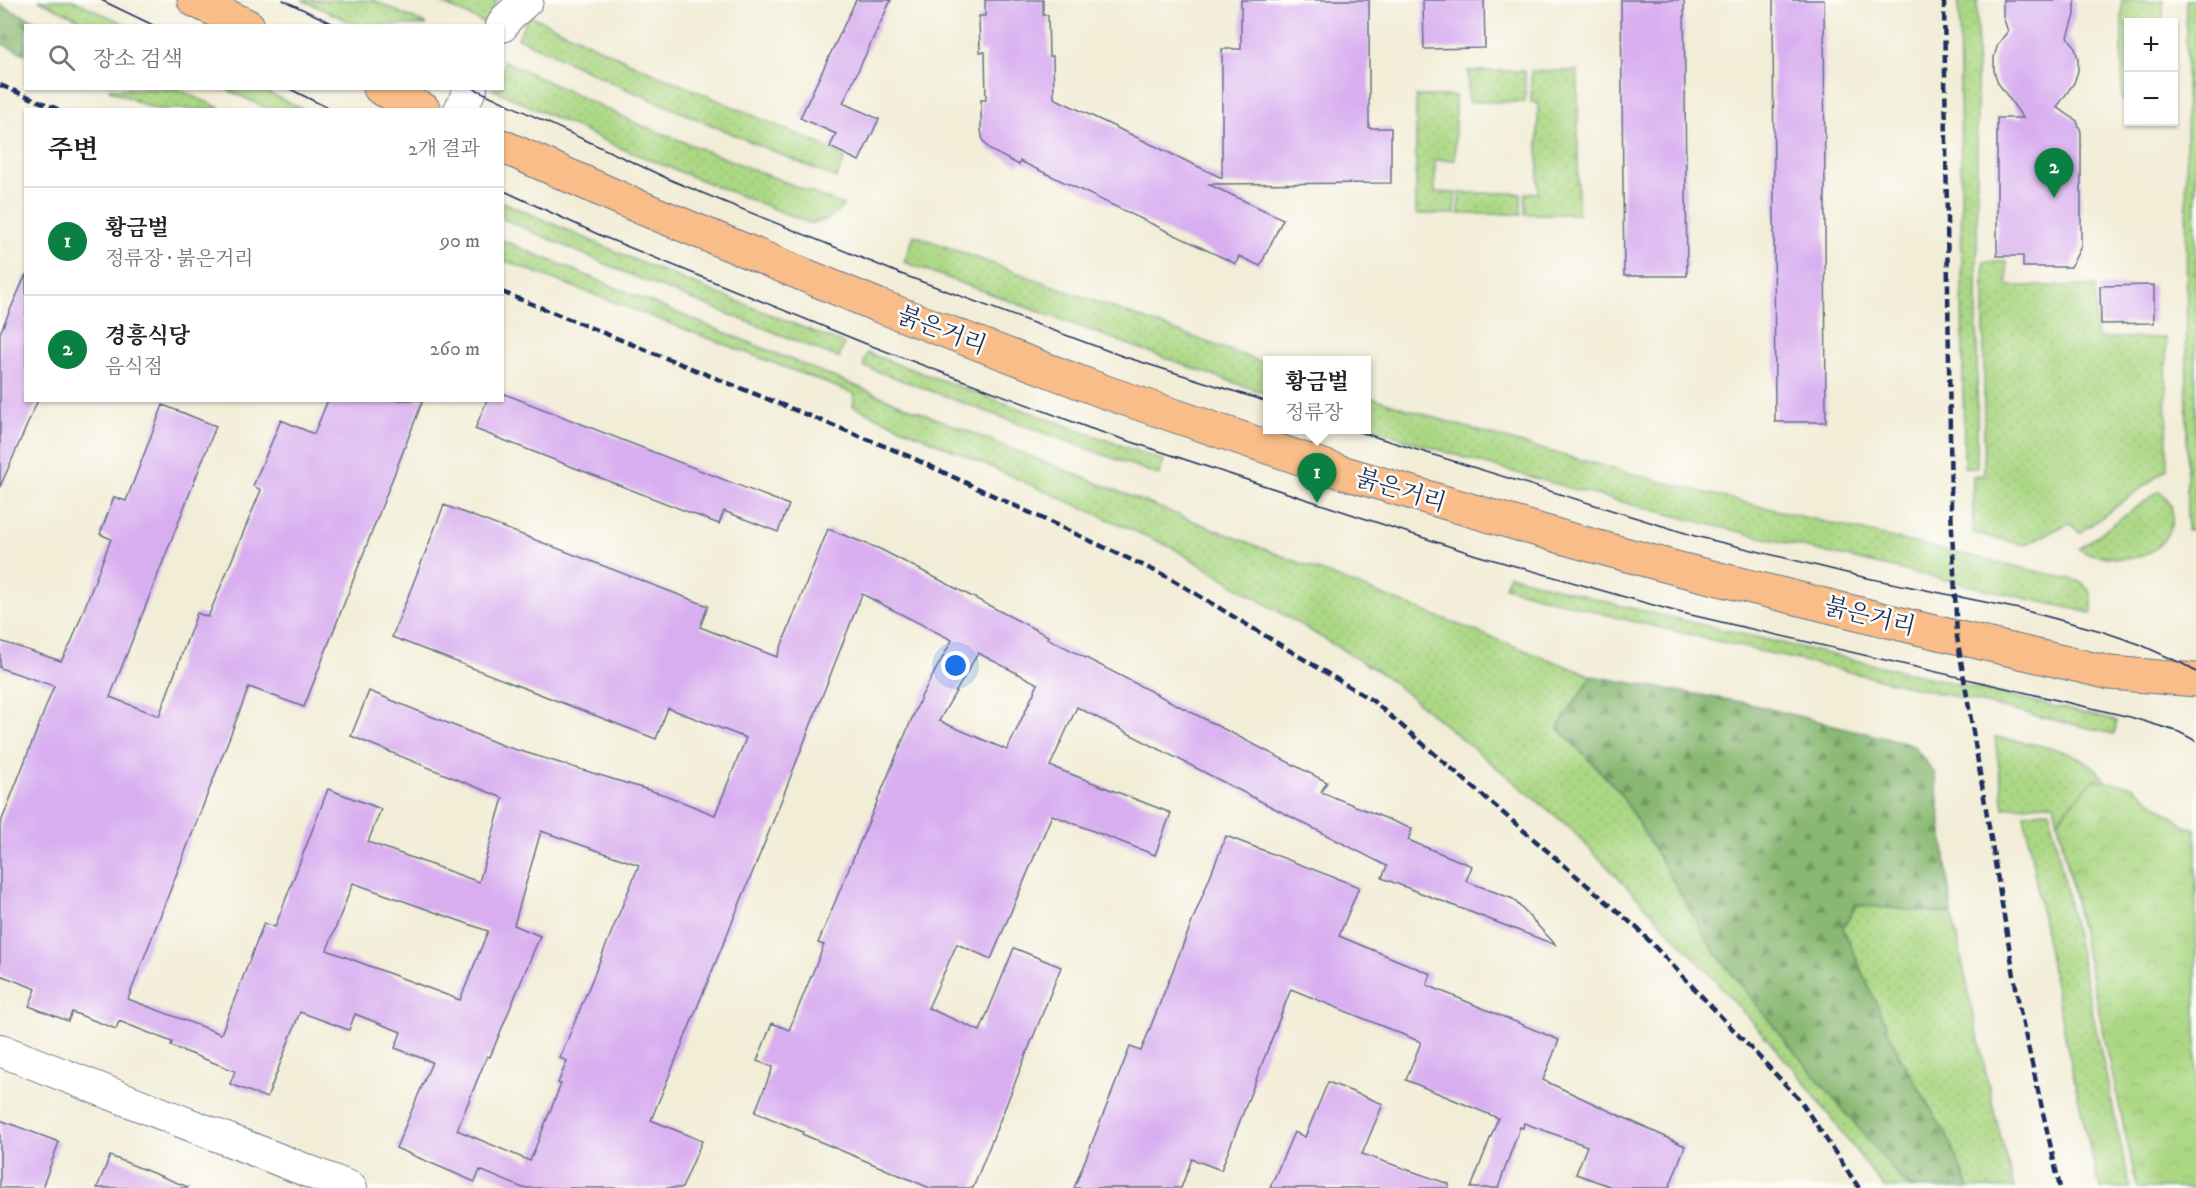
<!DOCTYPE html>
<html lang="ko">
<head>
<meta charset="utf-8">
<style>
  body { margin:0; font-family:"IM FELL DW Pica","Noto Serif KR",serif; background:#f6f6f6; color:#222 }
  .controls { position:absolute; right:18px; top:18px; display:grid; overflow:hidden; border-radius:0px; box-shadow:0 2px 4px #0004 }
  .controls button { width:54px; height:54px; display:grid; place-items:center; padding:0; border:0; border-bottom:2px solid #e0e0e0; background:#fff; color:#222; font:30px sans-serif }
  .you { position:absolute; left:956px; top:666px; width:21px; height:21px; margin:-15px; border:4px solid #fff; border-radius:50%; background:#1a73e8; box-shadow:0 0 0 9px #1a73e833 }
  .badge { display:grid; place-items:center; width:39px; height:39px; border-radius:50%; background:#0b8043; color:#fff; font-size:20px; font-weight:700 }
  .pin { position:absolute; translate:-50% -50px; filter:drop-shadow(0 2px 3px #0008) }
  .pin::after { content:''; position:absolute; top:32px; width:21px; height:18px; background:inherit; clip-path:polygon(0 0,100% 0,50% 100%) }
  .popup { position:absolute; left:1263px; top:356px; width:108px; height:78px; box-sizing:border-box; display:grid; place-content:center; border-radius:0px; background:#fff; filter:drop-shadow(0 2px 4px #0005); font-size:20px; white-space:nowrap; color:#767676 }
  .popup b { font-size:22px; color:#222 }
  .popup::after { content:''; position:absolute; left:50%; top:100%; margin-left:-12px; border:12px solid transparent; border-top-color:#fff }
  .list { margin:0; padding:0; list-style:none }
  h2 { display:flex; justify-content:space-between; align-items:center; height:78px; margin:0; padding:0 24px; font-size:26px }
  h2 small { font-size:20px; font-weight:400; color:#767676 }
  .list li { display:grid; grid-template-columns:39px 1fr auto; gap:18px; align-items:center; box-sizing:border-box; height:108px; padding:0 24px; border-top:2px solid #e0e0e0 }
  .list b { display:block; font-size:22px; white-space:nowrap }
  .list p { margin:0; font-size:20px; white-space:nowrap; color:#767676 }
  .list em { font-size:20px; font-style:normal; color:#767676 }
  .icon { flex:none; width:33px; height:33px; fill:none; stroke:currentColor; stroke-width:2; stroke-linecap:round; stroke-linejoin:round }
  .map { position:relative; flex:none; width:2196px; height:1188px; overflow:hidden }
  .search { position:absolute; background:#fff; box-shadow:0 2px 4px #0004; left:24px; top:24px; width:480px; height:66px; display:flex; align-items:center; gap:15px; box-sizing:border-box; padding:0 21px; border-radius:0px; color:#767676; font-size:22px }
  .panel { position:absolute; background:#fff; box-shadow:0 2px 4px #0004; left:24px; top:108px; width:480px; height:294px; border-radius:0px }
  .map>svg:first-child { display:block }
  .grass { fill:url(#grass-dots); stroke:#648471; stroke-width:1.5 }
  .forest { fill:url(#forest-firs); stroke:#527468; stroke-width:1.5 }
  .park { fill:url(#park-crowns); stroke:#648471; stroke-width:1.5 }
  .building { fill:#d8aef0; fill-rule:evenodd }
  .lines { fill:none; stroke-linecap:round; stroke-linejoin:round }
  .minor-casing { stroke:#667288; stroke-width:34 }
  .major-casing { stroke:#667288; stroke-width:35 }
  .minor { stroke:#fff; stroke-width:32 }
  .major { stroke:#f8bd88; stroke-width:33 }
  .tram { stroke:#1b2f5e; stroke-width:1.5 }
  .rail { stroke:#1b2f5e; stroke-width:4.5; stroke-dasharray:9 4.5; stroke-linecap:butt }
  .labels { text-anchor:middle; stroke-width:5; stroke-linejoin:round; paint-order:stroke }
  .street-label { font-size:24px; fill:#1b2f5e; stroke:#fdfcf7 }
</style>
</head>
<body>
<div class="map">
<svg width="2196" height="1188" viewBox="0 0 2196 1188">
  <defs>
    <pattern id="grass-dots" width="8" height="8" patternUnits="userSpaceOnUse" patternTransform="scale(1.5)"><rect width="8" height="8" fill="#acd884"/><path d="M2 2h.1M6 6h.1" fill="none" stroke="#93ba74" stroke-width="1.8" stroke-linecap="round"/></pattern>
    <pattern id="forest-firs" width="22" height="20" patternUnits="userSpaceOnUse" patternTransform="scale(1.5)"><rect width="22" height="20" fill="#89b872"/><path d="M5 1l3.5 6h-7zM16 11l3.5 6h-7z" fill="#6f9661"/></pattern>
    <pattern id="park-crowns" width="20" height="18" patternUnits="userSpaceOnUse" patternTransform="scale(1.5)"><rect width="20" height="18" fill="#acd884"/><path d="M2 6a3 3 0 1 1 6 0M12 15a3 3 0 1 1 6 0" fill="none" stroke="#93ba74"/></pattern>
  </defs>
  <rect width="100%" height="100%" fill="#fdfcf7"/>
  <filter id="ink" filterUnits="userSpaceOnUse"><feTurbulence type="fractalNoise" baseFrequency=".0167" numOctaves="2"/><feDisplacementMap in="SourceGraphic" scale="12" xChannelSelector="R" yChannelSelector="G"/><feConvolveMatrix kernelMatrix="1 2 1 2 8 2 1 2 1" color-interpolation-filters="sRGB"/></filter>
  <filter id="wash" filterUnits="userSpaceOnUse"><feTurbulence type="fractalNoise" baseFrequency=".008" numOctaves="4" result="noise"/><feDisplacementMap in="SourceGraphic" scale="24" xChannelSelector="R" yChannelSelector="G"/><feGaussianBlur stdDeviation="1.35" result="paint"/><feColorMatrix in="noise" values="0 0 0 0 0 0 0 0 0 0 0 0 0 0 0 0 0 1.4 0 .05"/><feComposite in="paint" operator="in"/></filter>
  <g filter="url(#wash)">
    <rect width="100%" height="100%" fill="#f2edd7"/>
    <g class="grass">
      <path d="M 39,0 L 73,0 L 127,25 L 92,25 Z"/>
      <path d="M 302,0 L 373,0 L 427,25 L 357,25 Z"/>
      <path d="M 436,0 L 497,0 L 486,24 Z"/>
      <path d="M 1959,0 L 1977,0 L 1977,467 L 1964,467 Z"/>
      <path d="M 2122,0 L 2163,0 L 2163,22 L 2128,22 L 2128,100 L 2122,100 Z"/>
      <path d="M 2186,0 L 2196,0 L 2196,530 L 2187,530 Z"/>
      <path d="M 529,15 L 633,64 L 822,145 L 845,158 L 836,178 L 622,87 L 518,38 Z"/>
      <path d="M 504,61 L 636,123 L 843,205 C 833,218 825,222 809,223 L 623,149 L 492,89 L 502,88 Z"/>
      <rect x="1468" y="71" width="57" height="31"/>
      <path d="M 1531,71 L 1578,71 L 1578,214 L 1525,214 L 1525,193 L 1538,193 L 1538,103 L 1531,102 Z"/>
      <path d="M 108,89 L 177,89 L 222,109 L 155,109 Z"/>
      <path d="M 225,89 L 259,89 L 304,109 L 269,109 Z"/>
      <path d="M 1416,96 L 1455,96 L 1455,160 L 1435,160 L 1435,192 L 1455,193 L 1455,214 L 1416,214 Z"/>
      <rect x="1459" y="193" width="62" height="21"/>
      <path d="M 503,202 L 644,264 L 844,344 L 839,358 L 638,278 L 503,219 Z"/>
      <path d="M 914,235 L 1267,364 L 1267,394 L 1209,374 L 904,262 Z"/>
      <path d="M 502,240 C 863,392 1227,536 1592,676 L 1558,728 L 1618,790 L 1665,867 L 1902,1180 L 1914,1188 L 1884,1188 L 1798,1074 L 1699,962 L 1568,826 L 1384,675 L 1173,548 L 853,406 L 855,394 L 503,260 Z"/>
      <path d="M 1984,262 L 2007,262 L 2007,286 L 2095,286 L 2096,338 L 2166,338 L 2167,469 L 2080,533 L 2069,523 L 2025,545 L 1973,533 L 1973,476 L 1984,475 Z"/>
      <path d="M 867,353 L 1164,461 L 1159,475 L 863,366 Z"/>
      <path d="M 1367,396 C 1599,473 1839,525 2078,581 C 2091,588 2095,598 2091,613 C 1848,558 1603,505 1367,427 Z"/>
      <path d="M 2159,491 C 2163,495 2169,501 2171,506 C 2178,530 2156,557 2131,558 C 2116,560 2099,555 2085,553 L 2079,549 Z"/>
      <path d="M 1509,575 L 1622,606 L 2117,721 L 2114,734 L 1619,618 L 1505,587 Z"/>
      <path d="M 1995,737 C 2023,743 2075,748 2096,769 C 2100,773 2104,779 2107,784 L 2097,1002 L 2054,803 L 2004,808 Z"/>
      <path d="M 2049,810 L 2130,1188 L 2100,1188 C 2068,1065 2046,940 2024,814 Z"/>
      <path d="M 1856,905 L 1952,914 L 1993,1107 L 2014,1188 L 1969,1188 L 1947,1136 L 1899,1055 L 1843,928 Z"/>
    </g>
    <g class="forest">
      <path d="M 0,5 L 44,25 L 26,26 L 25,54 L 0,43 Z"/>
      <path d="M 1592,676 L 1746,703 L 1913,745 L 1935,774 L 1952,914 L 1857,905 L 1843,928 L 1899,1055 L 1947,1136 L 1969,1188 L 1914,1188 L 1902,1180 L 1787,1043 L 1711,947 L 1665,867 L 1618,790 L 1558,727 Z"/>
    </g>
    <path class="park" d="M 2093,780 L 2132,786 L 2185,826 L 2196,829 L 2196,1188 L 2137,1188 L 2058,820 Z"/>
    <g id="blocks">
      <g class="building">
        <path d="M 856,0 L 891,0 L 843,103 L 879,119 L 859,161 L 830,147 L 836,134 L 800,118 Z"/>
        <path d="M 985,0 L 1043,0 L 1043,15 L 1048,15 L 1049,56 L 1053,56 L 1054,98 L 1222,178 L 1222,49 L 1241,49 L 1241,0 L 1369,0 L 1369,128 L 1391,128 L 1391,183 L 1208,184 L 1283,219 L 1260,266 L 1239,256 L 1236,264 L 1020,161 L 1019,165 L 990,150 L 983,141 L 981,130 L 981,100 L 986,100 L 985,52 L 980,52 L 979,16 L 985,16 Z"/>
        <path d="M 1423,0 L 1484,0 L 1485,48 L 1424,49 Z"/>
        <path d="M 1621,0 L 1684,0 L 1687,276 L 1624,276 Z"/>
        <path d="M 1773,0 L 1824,0 L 1826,422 L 1775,422 Z"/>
        <path d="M 2003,0 L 2075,0 L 2075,15 L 2068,37 L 2074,45 L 2078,58 L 2078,71 L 2074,83 L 2057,107 L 2077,121 L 2081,132 L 2081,246 L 2071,267 L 2023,267 L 2023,256 L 1997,256 L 1997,118 L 2023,118 L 1998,83 L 1994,71 L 1994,57 L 1998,44 L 2008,31 L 2003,17 Z"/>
        <path d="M 26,274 L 26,400 L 38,400 L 0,487 L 0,333 Z"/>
        <path d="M 2154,285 L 2154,323 L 2101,324 L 2100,286 Z"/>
        <path d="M 502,393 L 789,505 L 778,532 L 724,511 L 719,524 L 475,429 L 487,400 L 502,400 Z"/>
        <path d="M 328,400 L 423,400 L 304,707 L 249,687 L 128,999 L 221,1034 L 264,923 L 275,927 L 328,789 L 381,809 L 368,842 L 479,882 L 503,798 L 351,736 L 369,691 L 504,746 L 665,795 L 715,815 L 746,738 L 668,708 L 656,739 L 392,637 L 444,505 L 708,606 L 700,627 L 777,657 L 828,529 L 880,549 L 1048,636 L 1047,638 L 1327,782 L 1321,792 L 1412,829 L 1408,840 L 1472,866 L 1466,881 L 1513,899 L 1556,945 L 1382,878 L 1387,866 L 1077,707 L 1050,766 L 1171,813 L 1155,855 L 1052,815 L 991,959 L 957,944 L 928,1008 L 980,1031 L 1014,948 L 1061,967 L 973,1188 L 930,1188 L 802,1134 L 803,1132 L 755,1112 L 773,1067 L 757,1061 L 772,1023 L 789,1030 L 824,945 L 818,943 L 847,873 L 921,697 L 952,640 L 862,594 L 767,837 L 651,1120 L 702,1141 L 682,1188 L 523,1188 L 480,1170 L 475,1182 L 396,1148 L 432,1062 L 395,1048 L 401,1032 L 355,1014 L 349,1030 L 300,1012 L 267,1098 L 230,1084 L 235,1071 L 171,1046 L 172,1042 L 119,1021 L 116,1029 L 72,1012 L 68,1021 L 29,1006 L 36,989 L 0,975 L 0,825 L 54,686 L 0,668 L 0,641 L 61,661 L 71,643 L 111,539 L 100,534 L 114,497 L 126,501 L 163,405 L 216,426 L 110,697 L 159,716 L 197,613 L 208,617 L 261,490 L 253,486 L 281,420 L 314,434 ZM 978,653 L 1038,684 L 1007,750 L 939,721 ZM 541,831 L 639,865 L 560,1058 L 567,1061 L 558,1083 L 561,1084 L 530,1161 L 457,1130 L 487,1056 L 490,1057 L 540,936 L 514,925 ZM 353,883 L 488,931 L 460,1000 L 327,950 Z"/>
        <path d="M 1226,836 L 1359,887 L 1339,936 L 1431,974 L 1427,985 L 1559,1040 L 1543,1080 L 1685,1146 L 1669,1188 L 1615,1188 L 1576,1174 L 1587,1146 L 1524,1123 L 1523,1128 L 1520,1127 L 1498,1188 L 1471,1188 L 1498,1118 L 1406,1080 L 1421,1042 L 1291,989 L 1221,1170 L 1192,1159 L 1181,1188 L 1074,1188 L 1130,1047 L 1141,1051 Z"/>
        <path d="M 1328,1082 L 1383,1104 L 1362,1154 L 1449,1184 L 1449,1188 L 1270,1188 L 1294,1132 L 1305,1137 Z"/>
        <path d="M 0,1120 L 59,1142 L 42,1188 L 0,1188 Z"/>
        <path d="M 110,1156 L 188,1187 L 187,1188 L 97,1188 Z"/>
      </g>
    </g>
  </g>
  <g filter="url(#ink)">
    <use href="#blocks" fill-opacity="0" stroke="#667288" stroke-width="1.5"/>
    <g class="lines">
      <defs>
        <g id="minor">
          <path d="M 502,26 L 506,19 L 527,0"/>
          <path d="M 460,110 L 471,88"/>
          <path d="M 0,1050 L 351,1188"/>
        </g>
        <g id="major">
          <path d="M 194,0 L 248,26"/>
          <path d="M 380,88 L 424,110"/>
          <path d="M 502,146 L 642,208 L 877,305 L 1108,393 L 1338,471 L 1572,540 L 1683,570 L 1913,627 L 2110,673 L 2196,680"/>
        </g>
      </defs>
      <use href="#minor" class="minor-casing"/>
      <use href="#major" class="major-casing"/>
      <use href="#minor" class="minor"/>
      <use href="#major" class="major"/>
      <g class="tram">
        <path d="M 101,0 L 155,26"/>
        <path d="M 283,0 L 338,26"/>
        <path d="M 288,88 L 332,110"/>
        <path d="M 473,88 L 673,181 L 901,274 L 1122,356 L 1268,402"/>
        <path d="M 502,190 L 604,237 L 864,343 L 1089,428 L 1476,555 L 1678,612 L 2130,717 L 2179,732 L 2196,741"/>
        <path d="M 1353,430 L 1695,536 L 1867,578 L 2019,609 L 2101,631 L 2139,644 L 2183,664 L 2196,672"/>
      </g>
      <g class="rail">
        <path d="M 1944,0 L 1951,508 L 1957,637 L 2020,1011 L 2060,1188"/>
        <path d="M 0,85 L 60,110"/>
        <path d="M 502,292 L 904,454 L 1168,577 L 1373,701 L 1638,929 L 1799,1099 L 1859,1188"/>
      </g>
    </g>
  </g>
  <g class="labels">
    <g class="street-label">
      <text transform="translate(942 330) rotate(21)" y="8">붉은거리</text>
      <text transform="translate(1401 490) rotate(17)" y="8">붉은거리</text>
      <text transform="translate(1870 616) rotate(14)" y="8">붉은거리</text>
    </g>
  </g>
</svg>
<div class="controls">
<button>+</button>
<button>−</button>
</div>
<div class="you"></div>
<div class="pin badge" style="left:1317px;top:503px">1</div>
<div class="popup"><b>황금벌</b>정류장</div>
<div class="pin badge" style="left:2054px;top:198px">2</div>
<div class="search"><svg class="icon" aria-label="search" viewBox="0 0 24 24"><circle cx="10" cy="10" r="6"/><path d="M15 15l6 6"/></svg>장소 검색</div>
<section class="panel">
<h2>주변<small>2개 결과</small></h2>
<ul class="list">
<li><span class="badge">1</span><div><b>황금벌</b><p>정류장 · 붉은거리</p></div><em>90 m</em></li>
<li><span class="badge">2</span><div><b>경흥식당</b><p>음식점</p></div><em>260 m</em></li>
</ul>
</section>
</div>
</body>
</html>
